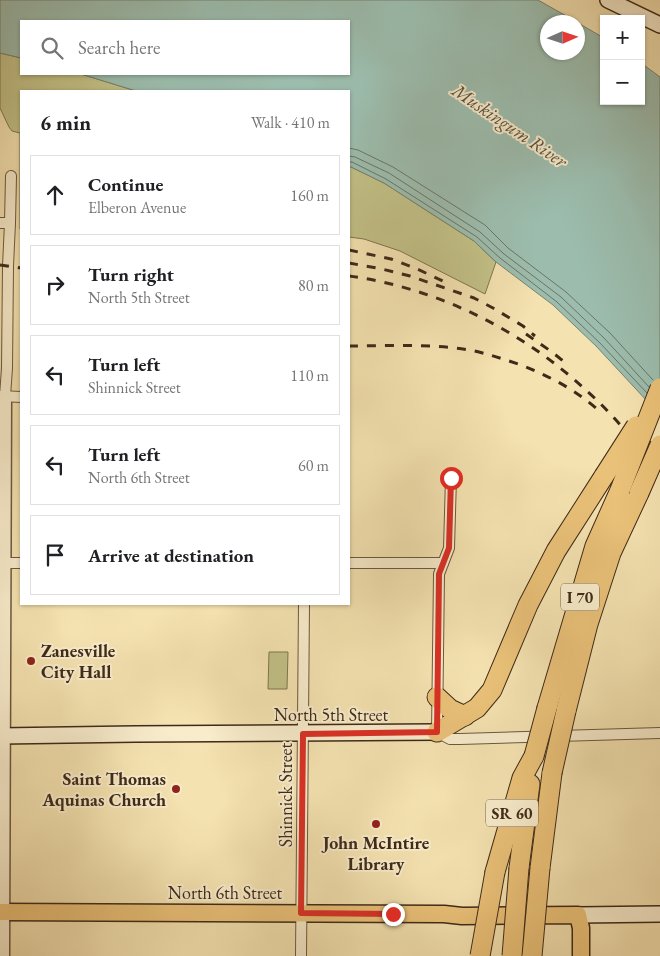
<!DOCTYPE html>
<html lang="en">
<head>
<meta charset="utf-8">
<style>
  body { margin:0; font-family:"EB Garamond",serif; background:#f2f2f2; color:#202124 }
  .controls { position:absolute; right:15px; top:15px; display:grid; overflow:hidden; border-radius:0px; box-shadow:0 1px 4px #0004 }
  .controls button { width:45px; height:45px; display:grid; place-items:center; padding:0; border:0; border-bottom:1px solid #e0e0e0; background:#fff; color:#202124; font:25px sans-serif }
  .compass { position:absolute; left:540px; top:15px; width:45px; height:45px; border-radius:50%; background:#fff; box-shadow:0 1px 4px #0004; rotate:87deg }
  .stop { position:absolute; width:15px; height:15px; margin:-11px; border:4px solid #d93025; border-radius:50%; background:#fff }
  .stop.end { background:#d93025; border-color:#fff; box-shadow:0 1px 5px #0008 }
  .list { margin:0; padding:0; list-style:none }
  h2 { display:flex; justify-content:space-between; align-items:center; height:65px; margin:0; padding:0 20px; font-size:21px }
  h2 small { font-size:16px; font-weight:400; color:#757577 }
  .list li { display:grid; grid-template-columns:32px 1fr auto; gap:15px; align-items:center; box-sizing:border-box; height:80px; margin:0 10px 10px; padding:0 10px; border:1px solid #e0e0e0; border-radius:0px }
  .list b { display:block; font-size:19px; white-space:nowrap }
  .list p { margin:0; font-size:16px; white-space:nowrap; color:#757577 }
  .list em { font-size:16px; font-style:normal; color:#757577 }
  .icon { flex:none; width:28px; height:28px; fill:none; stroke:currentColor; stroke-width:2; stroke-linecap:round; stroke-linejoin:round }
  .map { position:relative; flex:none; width:660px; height:956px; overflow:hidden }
  .search { position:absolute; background:#fff; box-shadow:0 1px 4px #0004; left:20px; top:20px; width:330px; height:55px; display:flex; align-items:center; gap:12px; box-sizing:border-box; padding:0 18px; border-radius:0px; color:#757577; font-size:19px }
  .panel { position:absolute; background:#fff; box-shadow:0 1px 4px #0004; left:20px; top:90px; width:330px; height:515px; border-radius:0px }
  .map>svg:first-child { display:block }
  .green { fill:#c2c187; stroke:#807650 }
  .water { fill:#9cbdae; stroke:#768272 }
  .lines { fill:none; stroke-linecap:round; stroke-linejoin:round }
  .shore { stroke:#6d7464; stroke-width:1 }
  .minor-casing { stroke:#6c583f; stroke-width:12 }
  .tertiary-casing { stroke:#6c583f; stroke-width:15 }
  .secondary-casing { stroke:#3e2a19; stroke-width:18 }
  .primary-casing { stroke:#3e2a19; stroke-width:19 }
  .motorway-casing { stroke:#3e2a19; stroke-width:21 }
  .minor { stroke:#f8eccc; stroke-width:10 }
  .tertiary { stroke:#f8eccc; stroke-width:12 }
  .secondary { stroke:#f8eccc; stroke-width:15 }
  .primary { stroke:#eac178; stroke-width:16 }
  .motorway { stroke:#eac178; stroke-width:19 }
  .rail { stroke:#3e2a19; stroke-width:3; stroke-dasharray:9 9; stroke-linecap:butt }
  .motorway-bridge-casing { stroke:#3e2a19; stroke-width:21; stroke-linecap:butt }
  .motorway-bridge { stroke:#eac178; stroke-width:19 }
  .route { stroke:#d93025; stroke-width:6 }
  .poi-dot { fill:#8f2418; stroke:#f8eccc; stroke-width:2 }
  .labels { text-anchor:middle; stroke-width:4; stroke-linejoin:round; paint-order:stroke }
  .shield { fill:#f8eccc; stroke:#76644f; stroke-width:1 }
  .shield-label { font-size:16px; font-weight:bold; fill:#3e2a19 }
  .poi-label { font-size:18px; font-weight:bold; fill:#3e2a19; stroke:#f8eccc; text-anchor:start }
  .street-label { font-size:18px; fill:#3e2a19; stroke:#f8eccc }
  .water-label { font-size:19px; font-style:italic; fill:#564f3e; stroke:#f8eccc }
</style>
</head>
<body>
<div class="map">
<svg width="660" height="956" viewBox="0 0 660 956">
  <rect width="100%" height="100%" fill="#f4e2b0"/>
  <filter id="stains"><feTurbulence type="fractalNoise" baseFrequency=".004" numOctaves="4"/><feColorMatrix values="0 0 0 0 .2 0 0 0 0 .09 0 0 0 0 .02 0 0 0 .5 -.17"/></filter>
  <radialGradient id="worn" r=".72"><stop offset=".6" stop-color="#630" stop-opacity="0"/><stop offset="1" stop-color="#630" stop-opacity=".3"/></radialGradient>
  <g class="green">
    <path d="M 0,53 L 21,58 L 21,74 L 81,74 L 136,91 L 21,91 L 21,229 L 20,229 L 20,133 L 12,131 L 9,127 L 0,108 Z"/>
    <path d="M 349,166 L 384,183 L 474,241 L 496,262 L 485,294 L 400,251 L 364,239 L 349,237 Z"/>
    <path d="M 269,652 L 288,652 L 287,689 L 268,689 Z"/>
  </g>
  <path class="water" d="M 0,0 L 538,0 L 577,22 L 548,22 L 548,52 L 578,52 L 578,23 L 604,38 L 604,101 L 641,101 L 641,63 L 660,77 L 660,415 L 596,346 L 553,305 L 496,262 L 474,241 L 384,183 L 349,166 L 349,91 L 136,91 L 81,74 L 349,74 L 349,21 L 21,21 L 21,58 L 0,53 Z"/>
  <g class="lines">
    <g class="shore">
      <path d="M 349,148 L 358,150 L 393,167 L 485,225 L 508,248 L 566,292 L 610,333 L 653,380"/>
      <path d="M 349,156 L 355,157 L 389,173 L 480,232 L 504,254 L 561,297 L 604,338 L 649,387"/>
      <path d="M 349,162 L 352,162 L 386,179 L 477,237 L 500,258 L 557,302 L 600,343 L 647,393"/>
    </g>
    <defs>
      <g id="minor">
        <path d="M 0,223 L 10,223"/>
        <path d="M 0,396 L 21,397"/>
        <path d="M 5,396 L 7,368 L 8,266 L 10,223 L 11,176"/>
        <path d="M 451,478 L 449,548 L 439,574 L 437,732 L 450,739 L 460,739 L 660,733"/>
        <path d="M 0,563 L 21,563"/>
        <path d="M 349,563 L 443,563"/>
        <path d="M 301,956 L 304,604"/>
      </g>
      <path id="tertiary" d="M 3,956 L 5,396"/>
      <g id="secondary">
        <path d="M 608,0 L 660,25"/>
        <path d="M 0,736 L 135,734 L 437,732"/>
        <path d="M 578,915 L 660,914"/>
      </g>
      <path id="primary" d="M 0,912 L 444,914 L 462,916 L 578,915 L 581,928 L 581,956"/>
      <g id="motorway">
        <path d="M 437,697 L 450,709 L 465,716"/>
        <path d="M 547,708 L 595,546 L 620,490"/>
        <path d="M 566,711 L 588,624 L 611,553 L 639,493"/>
        <path d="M 437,732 L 477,708 L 492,690 L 528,605 L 556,551 L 604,476"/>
        <path d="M 519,868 L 530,784"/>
        <path d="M 540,868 L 552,773"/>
        <path d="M 495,872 L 522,778 L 534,756"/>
      </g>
    </defs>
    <use href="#minor" class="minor-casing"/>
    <use href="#tertiary" class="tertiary-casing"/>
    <use href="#secondary" class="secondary-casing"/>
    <use href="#primary" class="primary-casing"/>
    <use href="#motorway" class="motorway-casing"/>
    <use href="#minor" class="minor"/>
    <use href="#tertiary" class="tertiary"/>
    <use href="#secondary" class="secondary"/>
    <use href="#primary" class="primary"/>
    <use href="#motorway" class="motorway"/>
    <g class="rail">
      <path d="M 349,250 L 391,259 L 415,268 L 445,282"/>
      <path d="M 349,263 L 382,269 L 410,276 L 474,298 L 493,308 L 523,326 L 535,336"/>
      <path d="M 0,265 L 21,268"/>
      <path d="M 349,276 C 438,288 523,331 588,392 C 615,416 636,444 660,471"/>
      <path d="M 526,334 L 552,352 L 568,365"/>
      <path d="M 349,346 C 384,346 420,344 455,348 C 477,350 497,357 518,364 C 547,375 573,388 597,409"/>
    </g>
    <defs>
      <g id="motorway-bridge">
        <path d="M 604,476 L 636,426"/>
        <path d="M 620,490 L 660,388"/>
        <path d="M 639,493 L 660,445"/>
        <path d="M 534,756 L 547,708"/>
        <path d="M 552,773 L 566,711"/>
        <path d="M 480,956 L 495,872"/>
        <path d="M 512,956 L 519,868"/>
        <path d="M 532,956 L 540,868"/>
      </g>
    </defs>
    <use href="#motorway-bridge" class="motorway-bridge-casing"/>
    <use href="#motorway-bridge" class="motorway-bridge"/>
  </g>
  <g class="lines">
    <path class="route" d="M 393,914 L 301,913 L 303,734 L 437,732 L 439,574 L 449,548 L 451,478"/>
  </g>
  <g class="poi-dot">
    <circle cx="31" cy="661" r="5"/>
    <circle cx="176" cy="789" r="5"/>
    <circle cx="376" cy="824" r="5"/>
  </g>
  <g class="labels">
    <g class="shield">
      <rect x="561" y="583.5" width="38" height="27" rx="4"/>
      <rect x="486" y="799.5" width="52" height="27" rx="4"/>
    </g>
    <g class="shield-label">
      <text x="580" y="603">I 70</text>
      <text x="512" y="819">SR 60</text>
    </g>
    <g class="poi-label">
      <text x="41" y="657">Zanesville<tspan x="41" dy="21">City Hall</tspan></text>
      <text x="166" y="785" text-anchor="end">Saint Thomas<tspan x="166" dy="21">Aquinas Church</tspan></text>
      <text x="376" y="849" text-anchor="middle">John McIntire<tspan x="376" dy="21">Library</tspan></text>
    </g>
    <g class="street-label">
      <text x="331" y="721">North 5th Street</text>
      <text transform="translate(286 795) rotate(-90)" y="6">Shinnick Street</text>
      <text x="225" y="899">North 6th Street</text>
    </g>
    <g class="water-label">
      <text transform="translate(510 125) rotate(34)" y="7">Muskingum River</text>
    </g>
  </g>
  <rect width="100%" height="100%" filter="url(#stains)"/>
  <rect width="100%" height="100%" fill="url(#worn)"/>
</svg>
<div class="controls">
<button>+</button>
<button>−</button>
</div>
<svg class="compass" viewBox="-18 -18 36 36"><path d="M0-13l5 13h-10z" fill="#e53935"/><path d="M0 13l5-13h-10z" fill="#757577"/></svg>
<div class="stop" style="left:451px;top:478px"></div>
<div class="stop end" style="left:393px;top:914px"></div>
<div class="search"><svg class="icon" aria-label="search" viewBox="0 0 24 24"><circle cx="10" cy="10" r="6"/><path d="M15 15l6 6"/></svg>Search here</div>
<section class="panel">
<h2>6 min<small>Walk · 410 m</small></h2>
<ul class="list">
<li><svg class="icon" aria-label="ahead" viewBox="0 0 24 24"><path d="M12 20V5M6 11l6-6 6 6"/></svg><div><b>Continue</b><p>Elberon Avenue</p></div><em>160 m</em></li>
<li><svg class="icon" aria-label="right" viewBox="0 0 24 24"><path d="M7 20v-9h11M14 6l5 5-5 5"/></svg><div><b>Turn right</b><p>North 5th Street</p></div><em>80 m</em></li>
<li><svg class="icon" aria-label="left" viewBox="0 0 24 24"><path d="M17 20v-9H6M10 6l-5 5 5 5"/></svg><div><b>Turn left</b><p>Shinnick Street</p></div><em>110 m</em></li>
<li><svg class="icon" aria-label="left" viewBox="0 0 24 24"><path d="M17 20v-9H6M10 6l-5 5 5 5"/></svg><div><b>Turn left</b><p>North 6th Street</p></div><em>60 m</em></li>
<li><svg class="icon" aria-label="arrive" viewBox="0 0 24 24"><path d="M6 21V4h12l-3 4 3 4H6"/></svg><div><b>Arrive at destination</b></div></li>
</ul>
</section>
</div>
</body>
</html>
